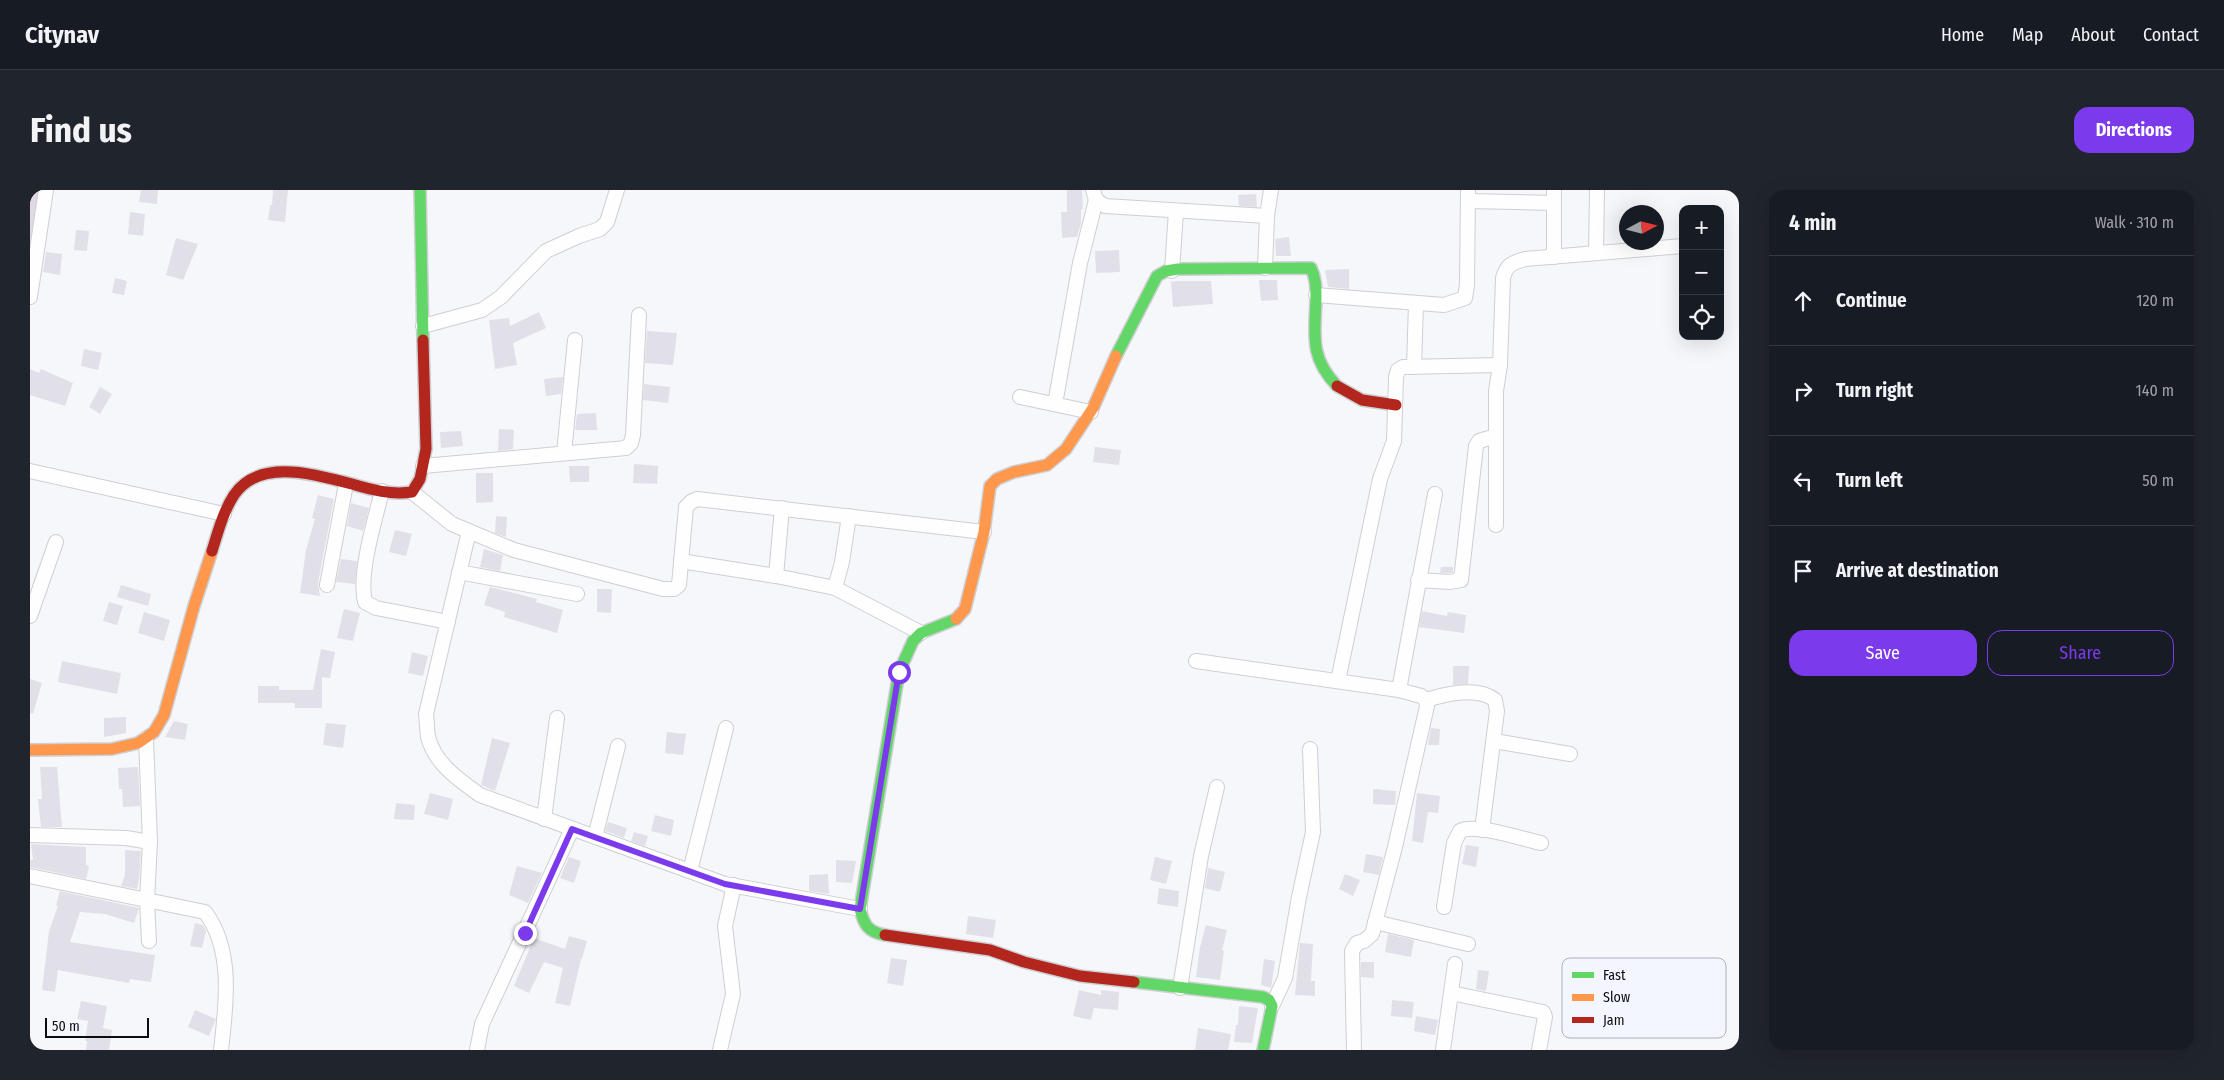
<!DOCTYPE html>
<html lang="en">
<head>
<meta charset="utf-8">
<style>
  body { margin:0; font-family:"Fira Sans Condensed",sans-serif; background:#20242c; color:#f1f3f6 }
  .controls { position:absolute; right:15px; top:15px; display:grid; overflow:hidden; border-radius:10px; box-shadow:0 5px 20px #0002 }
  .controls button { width:45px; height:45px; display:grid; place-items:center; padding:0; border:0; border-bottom:1px solid #363941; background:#171b24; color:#f1f3f6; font:25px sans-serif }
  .compass { position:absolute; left:1589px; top:15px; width:45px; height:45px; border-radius:50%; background:#171b24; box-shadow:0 5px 20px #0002; rotate:83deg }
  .scale { position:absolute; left:15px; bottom:12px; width:104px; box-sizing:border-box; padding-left:5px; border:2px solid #0d0d10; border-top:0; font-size:14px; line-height:18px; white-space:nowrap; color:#0d0d10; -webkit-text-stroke:4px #f3f6fe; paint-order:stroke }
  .stop { position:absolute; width:15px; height:15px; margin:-11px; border:4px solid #7c3aed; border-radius:50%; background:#fff }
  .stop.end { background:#7c3aed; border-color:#fff; box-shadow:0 1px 5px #0008 }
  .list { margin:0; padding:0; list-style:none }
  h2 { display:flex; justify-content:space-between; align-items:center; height:65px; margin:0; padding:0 20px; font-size:21px }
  h2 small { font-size:16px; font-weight:400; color:#9ea1a6 }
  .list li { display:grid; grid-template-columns:32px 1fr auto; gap:15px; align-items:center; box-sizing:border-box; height:90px; padding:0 20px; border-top:1px solid #363941 }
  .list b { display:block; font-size:19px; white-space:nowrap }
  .list em { font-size:16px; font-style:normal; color:#9ea1a6 }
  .actions { display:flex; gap:10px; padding:15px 20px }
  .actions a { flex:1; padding:11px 0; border:1px solid #7c3aed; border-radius:15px; text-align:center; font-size:18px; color:#7c3aed }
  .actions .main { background:#7c3aed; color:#fff }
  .icon { flex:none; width:28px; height:28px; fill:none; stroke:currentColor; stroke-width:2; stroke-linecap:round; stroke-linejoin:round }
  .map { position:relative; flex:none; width:1709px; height:860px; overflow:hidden; border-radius:15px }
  header { display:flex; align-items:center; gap:30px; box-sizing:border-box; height:70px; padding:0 25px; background:#171b24; border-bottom:1px solid #363941 }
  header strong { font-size:24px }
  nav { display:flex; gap:28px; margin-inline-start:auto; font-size:18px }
  .intro { display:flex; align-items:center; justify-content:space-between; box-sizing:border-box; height:120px; padding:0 30px }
  h1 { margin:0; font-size:35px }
  .button { padding:12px 22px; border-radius:15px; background:#7c3aed; color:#fff; font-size:18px; font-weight:700 }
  main { display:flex; gap:30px; padding:0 30px }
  aside { flex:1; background:#171b24; border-radius:15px; box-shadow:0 5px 20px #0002 }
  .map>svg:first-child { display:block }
  .green { fill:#e0d9e3 }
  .building { fill:#e1e0e8 }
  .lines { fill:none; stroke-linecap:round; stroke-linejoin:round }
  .street-casing { stroke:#cecfd3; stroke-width:16 }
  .fast-casing { stroke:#cecfd3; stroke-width:14 }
  .slow-casing { stroke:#cecfd3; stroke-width:14 }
  .jam-casing { stroke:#cecfd3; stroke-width:14 }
  .street { stroke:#fefefe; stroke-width:14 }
  .fast { stroke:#63d668; stroke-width:11 }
  .slow { stroke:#ff974d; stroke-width:11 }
  .jam { stroke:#b3261e; stroke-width:11 }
  .route { stroke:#7c3aed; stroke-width:6 }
  .key { fill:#f3f6fe; stroke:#aeb0b7; stroke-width:1 }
  .key-label { font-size:14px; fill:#0d0d10 }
</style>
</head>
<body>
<header>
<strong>Citynav</strong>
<nav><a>Home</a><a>Map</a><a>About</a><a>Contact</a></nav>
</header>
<div class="intro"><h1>Find us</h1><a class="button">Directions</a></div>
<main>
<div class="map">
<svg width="1709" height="860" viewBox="0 0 1709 860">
  <rect width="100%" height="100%" fill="#f6f7fb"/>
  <path class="green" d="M 0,0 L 16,0 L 0,110 Z"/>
  <g class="building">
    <path d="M 111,0 L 128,0 L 127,14 L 109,12 Z"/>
    <path d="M 243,0 L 258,0 L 255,32 L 238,30 L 240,15 L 242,15 Z"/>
    <path d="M 1037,0 L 1052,0 L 1053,19 L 1051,19 L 1051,33 L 1047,47 L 1032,48 L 1031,22 L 1037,22 Z"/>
    <path d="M 1226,4 L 1227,17 L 1209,16 L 1208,5 Z"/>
    <path d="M 100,22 L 115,24 L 113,46 L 98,44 Z"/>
    <path d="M 46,40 L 59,41 L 57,61 L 44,60 Z"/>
    <path d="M 1259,47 L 1261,66 L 1246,66 L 1245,49 Z"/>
    <path d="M 146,48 L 168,54 L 153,90 L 136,85 Z"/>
    <path d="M 1089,60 L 1090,82 L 1066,83 L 1065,61 Z"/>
    <path d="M 16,62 L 32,64 L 30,85 L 13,82 Z"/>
    <path d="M 1319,79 L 1319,99 L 1298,97 L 1295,80 Z"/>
    <path d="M 85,88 L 97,91 L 94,105 L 82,103 Z"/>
    <path d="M 1229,90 L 1247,90 L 1248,110 L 1231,111 Z"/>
    <path d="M 1147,91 L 1181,91 L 1183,114 L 1143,117 L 1141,92 Z"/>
    <path d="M 509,122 L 516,138 L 483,153 L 487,175 L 465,179 L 459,130 L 479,128 L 480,136 Z"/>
    <path d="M 617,141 L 647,143 L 643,175 L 615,173 Z"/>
    <path d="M 54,159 L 72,163 L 68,180 L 51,176 Z"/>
    <path d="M 0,179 L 9,183 L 11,179 L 43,193 L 35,216 L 0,205 Z"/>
    <path d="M 533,187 L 531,204 L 516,206 L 514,189 Z"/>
    <path d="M 614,194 L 640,197 L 638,213 L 613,210 Z"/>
    <path d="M 70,197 L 82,204 L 70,224 L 59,217 Z"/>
    <path d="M 566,223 L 567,240 L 545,240 L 547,224 Z"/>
    <path d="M 469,239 L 484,240 L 483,259 L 468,261 Z"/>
    <path d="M 431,241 L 433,256 L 411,258 L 410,242 Z"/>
    <path d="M 1065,257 L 1091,260 L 1089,275 L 1063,272 Z"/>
    <path d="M 604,274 L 628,276 L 627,294 L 603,293 Z"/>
    <path d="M 539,276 L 559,276 L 559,292 L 540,292 Z"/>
    <path d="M 446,283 L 463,283 L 463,312 L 446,313 Z"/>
    <path d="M 288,305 L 304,309 L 288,393 L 290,406 L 270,403 L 276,360 L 285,329 L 282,328 Z"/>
    <path d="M 321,313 L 339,318 L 333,341 L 317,336 Z"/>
    <path d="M 466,326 L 477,327 L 476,347 L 465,343 Z"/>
    <path d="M 365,340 L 382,344 L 376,366 L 359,362 Z"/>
    <path d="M 454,359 L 473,365 L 470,381 L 450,377 Z"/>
    <path d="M 311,369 L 327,371 L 325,394 L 306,392 Z"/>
    <path d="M 1411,377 L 1423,377 L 1423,383 L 1410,383 Z"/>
    <path d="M 91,395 L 121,404 L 118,416 L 87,407 Z"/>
    <path d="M 460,397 L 507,409 L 506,412 L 533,420 L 527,443 L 474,427 L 475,422 L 454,415 Z"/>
    <path d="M 567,399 L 582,399 L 581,423 L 567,422 Z"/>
    <path d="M 79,412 L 93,416 L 87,435 L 73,431 Z"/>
    <path d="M 314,419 L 330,423 L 323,451 L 307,448 Z"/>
    <path d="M 1392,421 L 1417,426 L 1418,422 L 1436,425 L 1434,443 L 1389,437 Z"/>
    <path d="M 114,422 L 140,430 L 134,451 L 108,443 Z"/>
    <path d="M 291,459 L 305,462 L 300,488 L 292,487 L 292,518 L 265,518 L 265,513 L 228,513 L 228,496 L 249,496 L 249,500 L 283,500 Z"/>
    <path d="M 382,462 L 398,466 L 393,486 L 378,483 Z"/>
    <path d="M 32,471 L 91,483 L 87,504 L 28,492 Z"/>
    <path d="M 1423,476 L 1439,476 L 1438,494 L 1423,495 Z"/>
    <path d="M 0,489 L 12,493 L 3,524 L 0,523 Z"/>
    <path d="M 96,527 L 96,543 L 74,547 L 74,528 Z"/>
    <path d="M 144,531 L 158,534 L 155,550 L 135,547 Z"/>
    <path d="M 296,533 L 316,535 L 313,558 L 293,555 Z"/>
    <path d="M 1401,538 L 1410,539 L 1409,555 L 1398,555 Z"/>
    <path d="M 637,542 L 656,544 L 653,565 L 635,563 Z"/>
    <path d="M 462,548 L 480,553 L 465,601 L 451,595 Z"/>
    <path d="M 10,577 L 27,577 L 32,637 L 11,637 L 8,609 L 12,609 Z"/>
    <path d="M 108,577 L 110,616 L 93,617 L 92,599 L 89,599 L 88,578 Z"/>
    <path d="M 1343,599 L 1366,601 L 1365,615 L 1343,614 Z"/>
    <path d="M 400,603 L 423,609 L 418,630 L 394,624 Z"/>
    <path d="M 1387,603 L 1410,606 L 1408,623 L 1398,622 L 1393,653 L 1382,651 Z"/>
    <path d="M 366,613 L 385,615 L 384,630 L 364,629 Z"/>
    <path d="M 625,625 L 644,630 L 641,646 L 621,641 Z"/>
    <path d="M 578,632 L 597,638 L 594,648 L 575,641 Z"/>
    <path d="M 604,642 L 618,646 L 615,656 L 601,651 Z"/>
    <path d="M 1,654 L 56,657 L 56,675 L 59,676 L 56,689 L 0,677 L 0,670 L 3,670 Z"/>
    <path d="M 1436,655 L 1449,657 L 1446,677 L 1432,674 Z"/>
    <path d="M 95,660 L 111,661 L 109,690 L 107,699 L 91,696 L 95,685 Z"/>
    <path d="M 1336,664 L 1353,667 L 1349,685 L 1333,682 Z"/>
    <path d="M 539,667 L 551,671 L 544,693 L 530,688 Z"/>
    <path d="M 1125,667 L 1142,671 L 1136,694 L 1120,690 Z"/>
    <path d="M 806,670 L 826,671 L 822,693 L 806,692 Z"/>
    <path d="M 487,676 L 512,683 L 498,713 L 479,705 Z"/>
    <path d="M 1178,678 L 1195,682 L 1190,702 L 1175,698 Z"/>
    <path d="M 798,684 L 799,704 L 779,701 L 779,685 Z"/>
    <path d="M 1315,684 L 1330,690 L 1323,706 L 1309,699 Z"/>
    <path d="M 1129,698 L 1149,701 L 1148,717 L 1127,714 Z"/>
    <path d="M 30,701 L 109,718 L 104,733 L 75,724 L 50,722 L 40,752 L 125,765 L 121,792 L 100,789 L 99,793 L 28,780 L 25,802 L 12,800 L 19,741 L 28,716 L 26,715 Z"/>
    <path d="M 938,726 L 966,730 L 963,748 L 936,744 Z"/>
    <path d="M 165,733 L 173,735 L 176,741 L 172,758 L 160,756 Z"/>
    <path d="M 1176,735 L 1197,740 L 1192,760 L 1194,761 L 1190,790 L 1166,787 L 1170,757 Z"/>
    <path d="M 1358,744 L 1384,750 L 1381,767 L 1355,762 Z"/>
    <path d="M 539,746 L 557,751 L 552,769 L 551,769 L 540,816 L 525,813 L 533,778 L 514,772 L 499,803 L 484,796 L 504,748 L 535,759 Z"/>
    <path d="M 1270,753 L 1283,754 L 1281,791 L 1285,791 L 1285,806 L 1265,805 Z"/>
    <path d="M 861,768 L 877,770 L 873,796 L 857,793 Z"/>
    <path d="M 1234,769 L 1245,771 L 1241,798 L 1231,795 Z"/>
    <path d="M 1331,772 L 1344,772 L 1344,788 L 1331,787 Z"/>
    <path d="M 1448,780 L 1459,781 L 1456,801 L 1446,799 Z"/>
    <path d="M 1049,800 L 1071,805 L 1071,800 L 1089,802 L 1088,820 L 1064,818 L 1061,830 L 1043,826 Z"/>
    <path d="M 1362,810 L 1384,812 L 1382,828 L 1361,826 Z"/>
    <path d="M 51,811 L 77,816 L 73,838 L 82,840 L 79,860 L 56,860 L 57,851 L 55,851 L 58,831 L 47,829 Z"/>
    <path d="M 1209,816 L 1228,818 L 1222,853 L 1204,852 L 1206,835 L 1208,835 Z"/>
    <path d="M 165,820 L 186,829 L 179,846 L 158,837 Z"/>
    <path d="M 1386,826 L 1408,830 L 1405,845 L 1384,841 Z"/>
    <path d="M 1168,838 L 1201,844 L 1198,860 L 1165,860 Z"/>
  </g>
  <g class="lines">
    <defs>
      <g id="street">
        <path d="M 1063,0 L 1066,10 L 1075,16 L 1237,26"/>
        <path d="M 1524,0 L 1524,67"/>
        <path d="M 1438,11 L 1523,13"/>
        <path d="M 1566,63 L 1567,0"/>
        <path d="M 1235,78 L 1237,26 L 1241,0"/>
        <path d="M 1142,81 L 1146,21"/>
        <path d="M 1286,105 L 1414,115 L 1435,108 L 1437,95 L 1438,0"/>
        <path d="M 0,107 L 16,0"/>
        <path d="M 393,136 L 452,120 L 471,107 L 516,61 L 549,46 L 570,39 L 577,32 L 587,0"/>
        <path d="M 1384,177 L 1386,113"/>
        <path d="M 990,207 L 1061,222"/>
        <path d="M 1025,214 L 1050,73 L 1066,10"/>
        <path d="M 534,263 L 545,150"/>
        <path d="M 393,276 L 596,258 L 601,253 L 603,245 L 609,125"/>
        <path d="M 0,281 L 194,324"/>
        <path d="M 352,301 C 345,330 328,384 335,412 L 346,418 L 418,432"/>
        <path d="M 382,302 L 422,334 L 484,360 L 633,399 L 644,399 L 649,395 L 656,317 L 661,312 L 667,309 L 954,342"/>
        <path d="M 1466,335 L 1466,201 L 1470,175 L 1473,88 C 1477,74 1482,73 1495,69 L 1653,56"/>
        <path d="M 439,341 L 396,524 C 397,531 397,540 398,547 C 405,574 429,590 450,605 L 695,694 L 830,719"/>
        <path d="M 651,371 L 746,386 L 805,398 L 891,443"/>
        <path d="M 429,382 L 547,404"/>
        <path d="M 746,386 L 752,318"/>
        <path d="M 1388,390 L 1420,392 L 1431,390 L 1446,256 L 1449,251 L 1466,246"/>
        <path d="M 297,395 L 316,294"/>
        <path d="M 805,398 L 812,372 L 819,326"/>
        <path d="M 0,426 L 26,352"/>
        <path d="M 1166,471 L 1369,500 L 1391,506 L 1396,510 L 1397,516 L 1365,657 L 1342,744 L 1334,751 L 1327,753 L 1322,761 L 1324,860"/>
        <path d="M 1308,491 L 1350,289 L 1364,251 L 1366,187 L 1368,180 L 1373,177 L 1470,175"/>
        <path d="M 1369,500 L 1405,304"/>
        <path d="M 1396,510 C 1416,504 1447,496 1465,510 L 1467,521 L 1452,640"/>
        <path d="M 116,549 L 120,652 L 117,711 L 119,751"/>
        <path d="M 1464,551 L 1540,564"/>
        <path d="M 514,629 L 527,528"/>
        <path d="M 0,645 L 96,648 L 120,652"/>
        <path d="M 565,647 L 588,556"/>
        <path d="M 660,681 L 696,538"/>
        <path d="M 0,686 L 175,722 C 204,760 196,816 191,860"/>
        <path d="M 1414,717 L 1424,653 L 1430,641 C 1446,633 1492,649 1511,653"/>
        <path d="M 1345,732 L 1438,754"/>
        <path d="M 1150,798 L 1171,666 L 1187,597"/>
        <path d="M 1421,803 L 1513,822 L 1515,827 L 1509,860"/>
        <path d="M 1242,816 L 1255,788 L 1269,707 L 1283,642 L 1280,559"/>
        <path d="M 447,860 L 452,834 L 542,639"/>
        <path d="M 690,860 L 703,804 L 695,736 L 704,695"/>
        <path d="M 1413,860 L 1425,774"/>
      </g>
      <g id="fast">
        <path d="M 390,0 L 393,150"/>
        <path d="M 1086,166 L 1127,86 L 1136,81 L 1148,79 L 1281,78 C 1286,88 1286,98 1286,108 C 1285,145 1279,167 1307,196"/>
        <path d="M 855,745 C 838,742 834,735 830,719 L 869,482 L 883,451 L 891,443 L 926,429"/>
        <path d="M 1104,792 L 1233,807 L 1239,810 L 1242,816 L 1233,860"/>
      </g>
      <g id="slow">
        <path d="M 926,429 L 935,419 L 954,342 L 960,296 L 967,289 L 984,282 L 1017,275 L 1036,259 L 1063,218 L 1086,166"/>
        <path d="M 0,560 L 82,559 L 108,553 L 124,542 L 134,525 L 164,416 L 182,361"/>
      </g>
      <g id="jam">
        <path d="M 1307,196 L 1332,210 L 1366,215"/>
        <path d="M 182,361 C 188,342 193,322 204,305 C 230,267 286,285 322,294 C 342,300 361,305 382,302 L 390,289 L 396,259 L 393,150"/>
        <path d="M 855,745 L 960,760 L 994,772 L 1050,786 L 1104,792"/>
      </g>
    </defs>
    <use href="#street" class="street-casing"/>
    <use href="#fast" class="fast-casing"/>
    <use href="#slow" class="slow-casing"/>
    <use href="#jam" class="jam-casing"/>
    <use href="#street" class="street"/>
    <use href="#fast" class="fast"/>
    <use href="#slow" class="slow"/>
    <use href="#jam" class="jam"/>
  </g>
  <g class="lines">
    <path class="route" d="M 495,743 L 542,639 L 695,694 L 830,719 L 869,482"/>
  </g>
  <rect x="1532" y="768" width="164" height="80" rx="8" class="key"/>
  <rect x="1542" y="782" width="22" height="6" fill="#63d668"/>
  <rect x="1542" y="804" width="22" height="7" fill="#ff974d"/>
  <rect x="1542" y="827" width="22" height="6" fill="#b3261e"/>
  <g class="key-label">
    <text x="1573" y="790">Fast</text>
    <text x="1573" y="812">Slow</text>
    <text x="1573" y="835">Jam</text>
  </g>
</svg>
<div class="controls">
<button>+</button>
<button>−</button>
<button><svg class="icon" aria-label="locate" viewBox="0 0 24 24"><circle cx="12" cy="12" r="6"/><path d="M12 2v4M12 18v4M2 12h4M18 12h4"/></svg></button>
</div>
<svg class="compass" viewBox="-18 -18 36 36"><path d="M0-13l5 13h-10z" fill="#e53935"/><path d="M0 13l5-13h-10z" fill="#9ea1a6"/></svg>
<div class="scale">50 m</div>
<div class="stop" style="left:869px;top:482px"></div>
<div class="stop end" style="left:495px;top:743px"></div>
</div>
<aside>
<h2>4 min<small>Walk · 310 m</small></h2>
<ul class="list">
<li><svg class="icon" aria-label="ahead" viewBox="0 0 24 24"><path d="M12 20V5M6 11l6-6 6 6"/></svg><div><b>Continue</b></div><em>120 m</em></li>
<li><svg class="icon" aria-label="right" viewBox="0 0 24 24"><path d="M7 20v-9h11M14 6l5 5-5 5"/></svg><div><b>Turn right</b></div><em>140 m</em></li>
<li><svg class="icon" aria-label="left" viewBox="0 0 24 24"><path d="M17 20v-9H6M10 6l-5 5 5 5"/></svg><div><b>Turn left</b></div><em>50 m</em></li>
<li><svg class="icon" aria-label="arrive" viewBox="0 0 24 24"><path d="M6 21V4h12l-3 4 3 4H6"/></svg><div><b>Arrive at destination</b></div></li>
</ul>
<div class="actions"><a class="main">Save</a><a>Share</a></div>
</aside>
</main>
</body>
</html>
